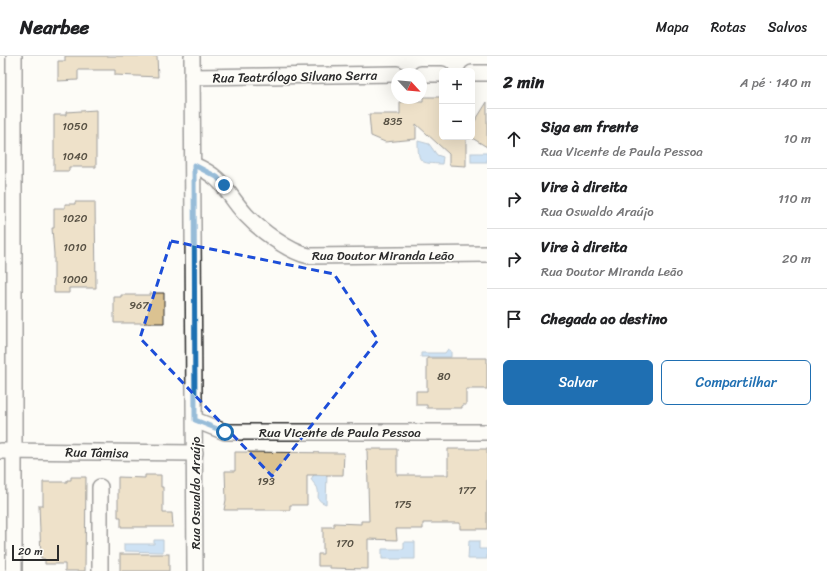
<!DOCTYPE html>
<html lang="pt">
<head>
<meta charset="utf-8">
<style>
  body { margin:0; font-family:Sriracha,sans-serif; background:#f6f6f6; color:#202124 }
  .controls { position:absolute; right:12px; top:12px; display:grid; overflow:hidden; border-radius:6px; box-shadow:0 4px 16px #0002 }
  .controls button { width:36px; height:36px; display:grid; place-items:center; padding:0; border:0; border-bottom:1px solid #e0e0e0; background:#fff; color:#202124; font:20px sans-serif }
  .compass { position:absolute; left:391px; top:12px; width:36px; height:36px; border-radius:50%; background:#fff; box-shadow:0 4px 16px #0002; rotate:116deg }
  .scale { position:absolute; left:12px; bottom:10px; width:47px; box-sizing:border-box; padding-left:4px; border:2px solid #2b2b2b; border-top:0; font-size:11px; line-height:14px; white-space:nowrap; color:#2b2b2b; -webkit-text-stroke:3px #fdfcf7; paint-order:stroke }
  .stop { position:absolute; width:12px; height:12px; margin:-9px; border:3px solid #1f6fb2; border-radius:50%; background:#fff }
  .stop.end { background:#1f6fb2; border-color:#fff; box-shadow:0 1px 4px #0008 }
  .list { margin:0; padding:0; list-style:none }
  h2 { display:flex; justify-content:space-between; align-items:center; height:52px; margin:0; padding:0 16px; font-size:17px }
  h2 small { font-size:13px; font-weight:400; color:#757577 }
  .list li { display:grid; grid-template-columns:26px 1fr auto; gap:12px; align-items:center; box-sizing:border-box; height:60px; padding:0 16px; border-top:1px solid #e0e0e0 }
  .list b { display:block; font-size:15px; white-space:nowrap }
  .list p { margin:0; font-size:13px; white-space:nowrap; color:#757577 }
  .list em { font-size:13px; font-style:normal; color:#757577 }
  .actions { display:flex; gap:8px; padding:12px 16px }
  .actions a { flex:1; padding:9px 0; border:1px solid #1f6fb2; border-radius:6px; text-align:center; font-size:14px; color:#1f6fb2 }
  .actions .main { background:#1f6fb2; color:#fff }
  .icon { flex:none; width:22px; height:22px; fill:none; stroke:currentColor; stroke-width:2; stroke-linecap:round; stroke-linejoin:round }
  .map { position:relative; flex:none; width:487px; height:515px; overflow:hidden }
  header { display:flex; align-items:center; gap:24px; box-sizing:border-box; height:56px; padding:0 20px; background:#fff; border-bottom:1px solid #e0e0e0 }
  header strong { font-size:19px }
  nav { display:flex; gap:22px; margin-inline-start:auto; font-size:14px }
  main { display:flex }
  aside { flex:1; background:#fff }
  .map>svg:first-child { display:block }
  .water { fill:#95c4f0; stroke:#6b87a1 }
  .building { fill:#dbc291; stroke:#2b2b2b }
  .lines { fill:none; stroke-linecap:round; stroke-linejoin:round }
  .street-casing { stroke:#2b2b2b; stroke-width:18 }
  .street { stroke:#fdfcf7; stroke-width:15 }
  .route { stroke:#1f6fb2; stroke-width:5 }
  .marked { fill:none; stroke:#1d4ed8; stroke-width:3; stroke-dasharray:8 5; stroke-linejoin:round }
  .labels { text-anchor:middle; stroke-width:3; stroke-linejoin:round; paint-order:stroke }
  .number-label { font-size:11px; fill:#575144 }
  .street-label { font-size:13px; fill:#2b2b2b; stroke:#fdfcf7 }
</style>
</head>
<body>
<header>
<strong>Nearbee</strong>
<nav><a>Mapa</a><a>Rotas</a><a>Salvos</a></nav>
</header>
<main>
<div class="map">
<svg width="487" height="515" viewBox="0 0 487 515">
  <rect width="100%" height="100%" fill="#fdfcf7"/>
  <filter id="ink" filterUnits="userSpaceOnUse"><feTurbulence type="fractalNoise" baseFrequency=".025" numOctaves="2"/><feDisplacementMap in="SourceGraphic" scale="8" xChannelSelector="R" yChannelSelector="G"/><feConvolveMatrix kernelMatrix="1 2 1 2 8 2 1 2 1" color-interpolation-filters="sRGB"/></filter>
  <g filter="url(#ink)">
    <g class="water">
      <path d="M 418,85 L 429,88 L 437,99 L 443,101 L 442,108 C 420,107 418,108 418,85 Z"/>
      <rect x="471" y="97" width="16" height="9"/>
      <path d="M 448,293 L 451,295 L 451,301 L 421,301 L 421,297 L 445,297 Z"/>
      <path d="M 315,417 L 327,417 L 326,448 C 313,443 321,440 317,431 C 315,428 313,427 311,423 Z"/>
      <path d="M 154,484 L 163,484 L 163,496 L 124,495 L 124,488 L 154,488 Z"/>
      <path d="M 469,485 L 479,485 L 479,493 L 487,493 L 487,503 L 468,503 Z"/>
      <path d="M 404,486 L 415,486 L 415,503 L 382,503 L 382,493 L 404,493 Z"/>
    </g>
    <g class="building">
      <path d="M 65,0 L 157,0 L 158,21 L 115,19 L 115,14 L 78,14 L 78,24 L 58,25 L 58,5 L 65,5 Z"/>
      <path d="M 423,41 L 442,41 L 442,81 L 466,81 L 466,110 L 449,109 L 449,98 L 416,68 L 416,83 L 385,86 L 371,80 L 369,58 L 400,58 L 400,46 L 423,46 Z"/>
      <path d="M 487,46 L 487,91 L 472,82 L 472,70 Z"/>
      <path d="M 96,54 L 96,111 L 69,111 L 69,115 L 54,115 L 54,59 L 66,59 L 66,56 Z"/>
      <path d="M 75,146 L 95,146 L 96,232 L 69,232 L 69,237 L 54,237 L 54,198 L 52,172 L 54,172 L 54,152 L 65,152 L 65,148 L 75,148 Z"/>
      <path d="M 150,237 L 164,237 L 164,267 L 114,267 L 114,241 L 121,241 L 121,239 L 150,239 Z"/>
      <path d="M 427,302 L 487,302 L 487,333 L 466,333 L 466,349 L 462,349 L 462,352 L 427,352 L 427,349 L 416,349 L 416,335 L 427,335 Z"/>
      <path d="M 367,393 L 397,393 L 397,419 L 448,419 L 448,393 L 487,393 L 487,473 L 460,473 L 460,467 L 423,467 L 423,473 L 396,473 L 397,484 L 368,483 L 368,513 L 330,512 L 330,510 L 318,510 L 318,498 L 323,498 L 323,471 L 334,471 L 334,467 L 361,468 L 361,465 L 369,465 Z"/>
      <path d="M 235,396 L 344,397 L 343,419 L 307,419 L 307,449 L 290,449 L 290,454 L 224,454 L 226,444 L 225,415 L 235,415 Z"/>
      <path d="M 145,419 L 161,419 L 161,431 L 163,431 L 163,457 L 172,457 L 173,471 L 121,471 L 121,461 L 118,461 L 118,421 L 145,422 Z"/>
      <path d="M 71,421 L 86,421 L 85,515 L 65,515 L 65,508 L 45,508 L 45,503 L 41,502 L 39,449 L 43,449 L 43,426 L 67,426 L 67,424 L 71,424 Z"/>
      <rect x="120" y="498" width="49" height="17"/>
    </g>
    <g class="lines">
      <defs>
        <g id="street">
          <path d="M 14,0 L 14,515"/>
          <path d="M 192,0 L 195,515"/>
          <path d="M 472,17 L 487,17"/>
          <path d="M 421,18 L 442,18"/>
          <path d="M 192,21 L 397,18"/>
          <path d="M 194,109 C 226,123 224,135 246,159 C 260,174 289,196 309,200 L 487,198"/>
          <path d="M 195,364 L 225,376 L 487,376"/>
          <path d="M 0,395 L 195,397"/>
          <path d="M 100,431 L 100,515"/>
        </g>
      </defs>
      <use href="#street" class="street-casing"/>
      <use href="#street" class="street"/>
    </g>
  </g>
  <g class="lines" filter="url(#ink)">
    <path class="route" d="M 224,129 L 217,121 L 194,109 L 195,364 L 225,376"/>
  </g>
  <path d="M0 0H487V515H0ZM 171,185 L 334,218 L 378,284 L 272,420 L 140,282 Z" fill="#fdfcf7" fill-opacity=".55" fill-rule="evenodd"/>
  <path class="marked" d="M 171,185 L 334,218 L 378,284 L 272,420 L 140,282 Z"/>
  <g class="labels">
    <g class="number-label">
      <text x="393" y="69">835</text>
      <text x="75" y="74">1050</text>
      <text x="75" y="104">1040</text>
      <text x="75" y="166">1020</text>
      <text x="75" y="195">1010</text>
      <text x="75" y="227">1000</text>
      <text x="139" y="253">967</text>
      <text x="444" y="324">80</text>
      <text x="266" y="429">193</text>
      <text x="467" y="438">177</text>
      <text x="403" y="452">175</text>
      <text x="345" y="491">170</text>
    </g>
    <g class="street-label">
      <text transform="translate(295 20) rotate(-1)" y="5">Rua Teatrólogo Silvano Serra</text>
      <text x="383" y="204">Rua Doutor Miranda Leão</text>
      <text x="340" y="381">Rua Vicente de Paula Pessoa</text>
      <text transform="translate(97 396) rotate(1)" y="5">Rua Tâmisa</text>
      <text transform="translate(195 437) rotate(-90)" y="5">Rua Oswaldo Araújo</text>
    </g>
  </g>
</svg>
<div class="controls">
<button>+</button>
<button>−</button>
</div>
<svg class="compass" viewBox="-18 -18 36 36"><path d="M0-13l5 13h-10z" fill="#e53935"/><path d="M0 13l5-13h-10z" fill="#757577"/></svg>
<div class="scale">20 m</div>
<div class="stop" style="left:225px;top:376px"></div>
<div class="stop end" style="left:224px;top:129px"></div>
</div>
<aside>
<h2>2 min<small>A pé · 140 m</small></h2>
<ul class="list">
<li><svg class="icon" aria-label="ahead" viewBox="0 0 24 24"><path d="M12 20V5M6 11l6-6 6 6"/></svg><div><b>Siga em frente</b><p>Rua Vicente de Paula Pessoa</p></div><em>10 m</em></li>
<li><svg class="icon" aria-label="right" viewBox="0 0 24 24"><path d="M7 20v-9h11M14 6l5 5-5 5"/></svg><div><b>Vire à direita</b><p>Rua Oswaldo Araújo</p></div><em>110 m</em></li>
<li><svg class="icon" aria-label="right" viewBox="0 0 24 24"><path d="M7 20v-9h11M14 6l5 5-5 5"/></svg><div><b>Vire à direita</b><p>Rua Doutor Miranda Leão</p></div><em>20 m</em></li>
<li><svg class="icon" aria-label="arrive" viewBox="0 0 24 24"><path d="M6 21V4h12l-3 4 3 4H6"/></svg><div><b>Chegada ao destino</b></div></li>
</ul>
<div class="actions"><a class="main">Salvar</a><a>Compartilhar</a></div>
</aside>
</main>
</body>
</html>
